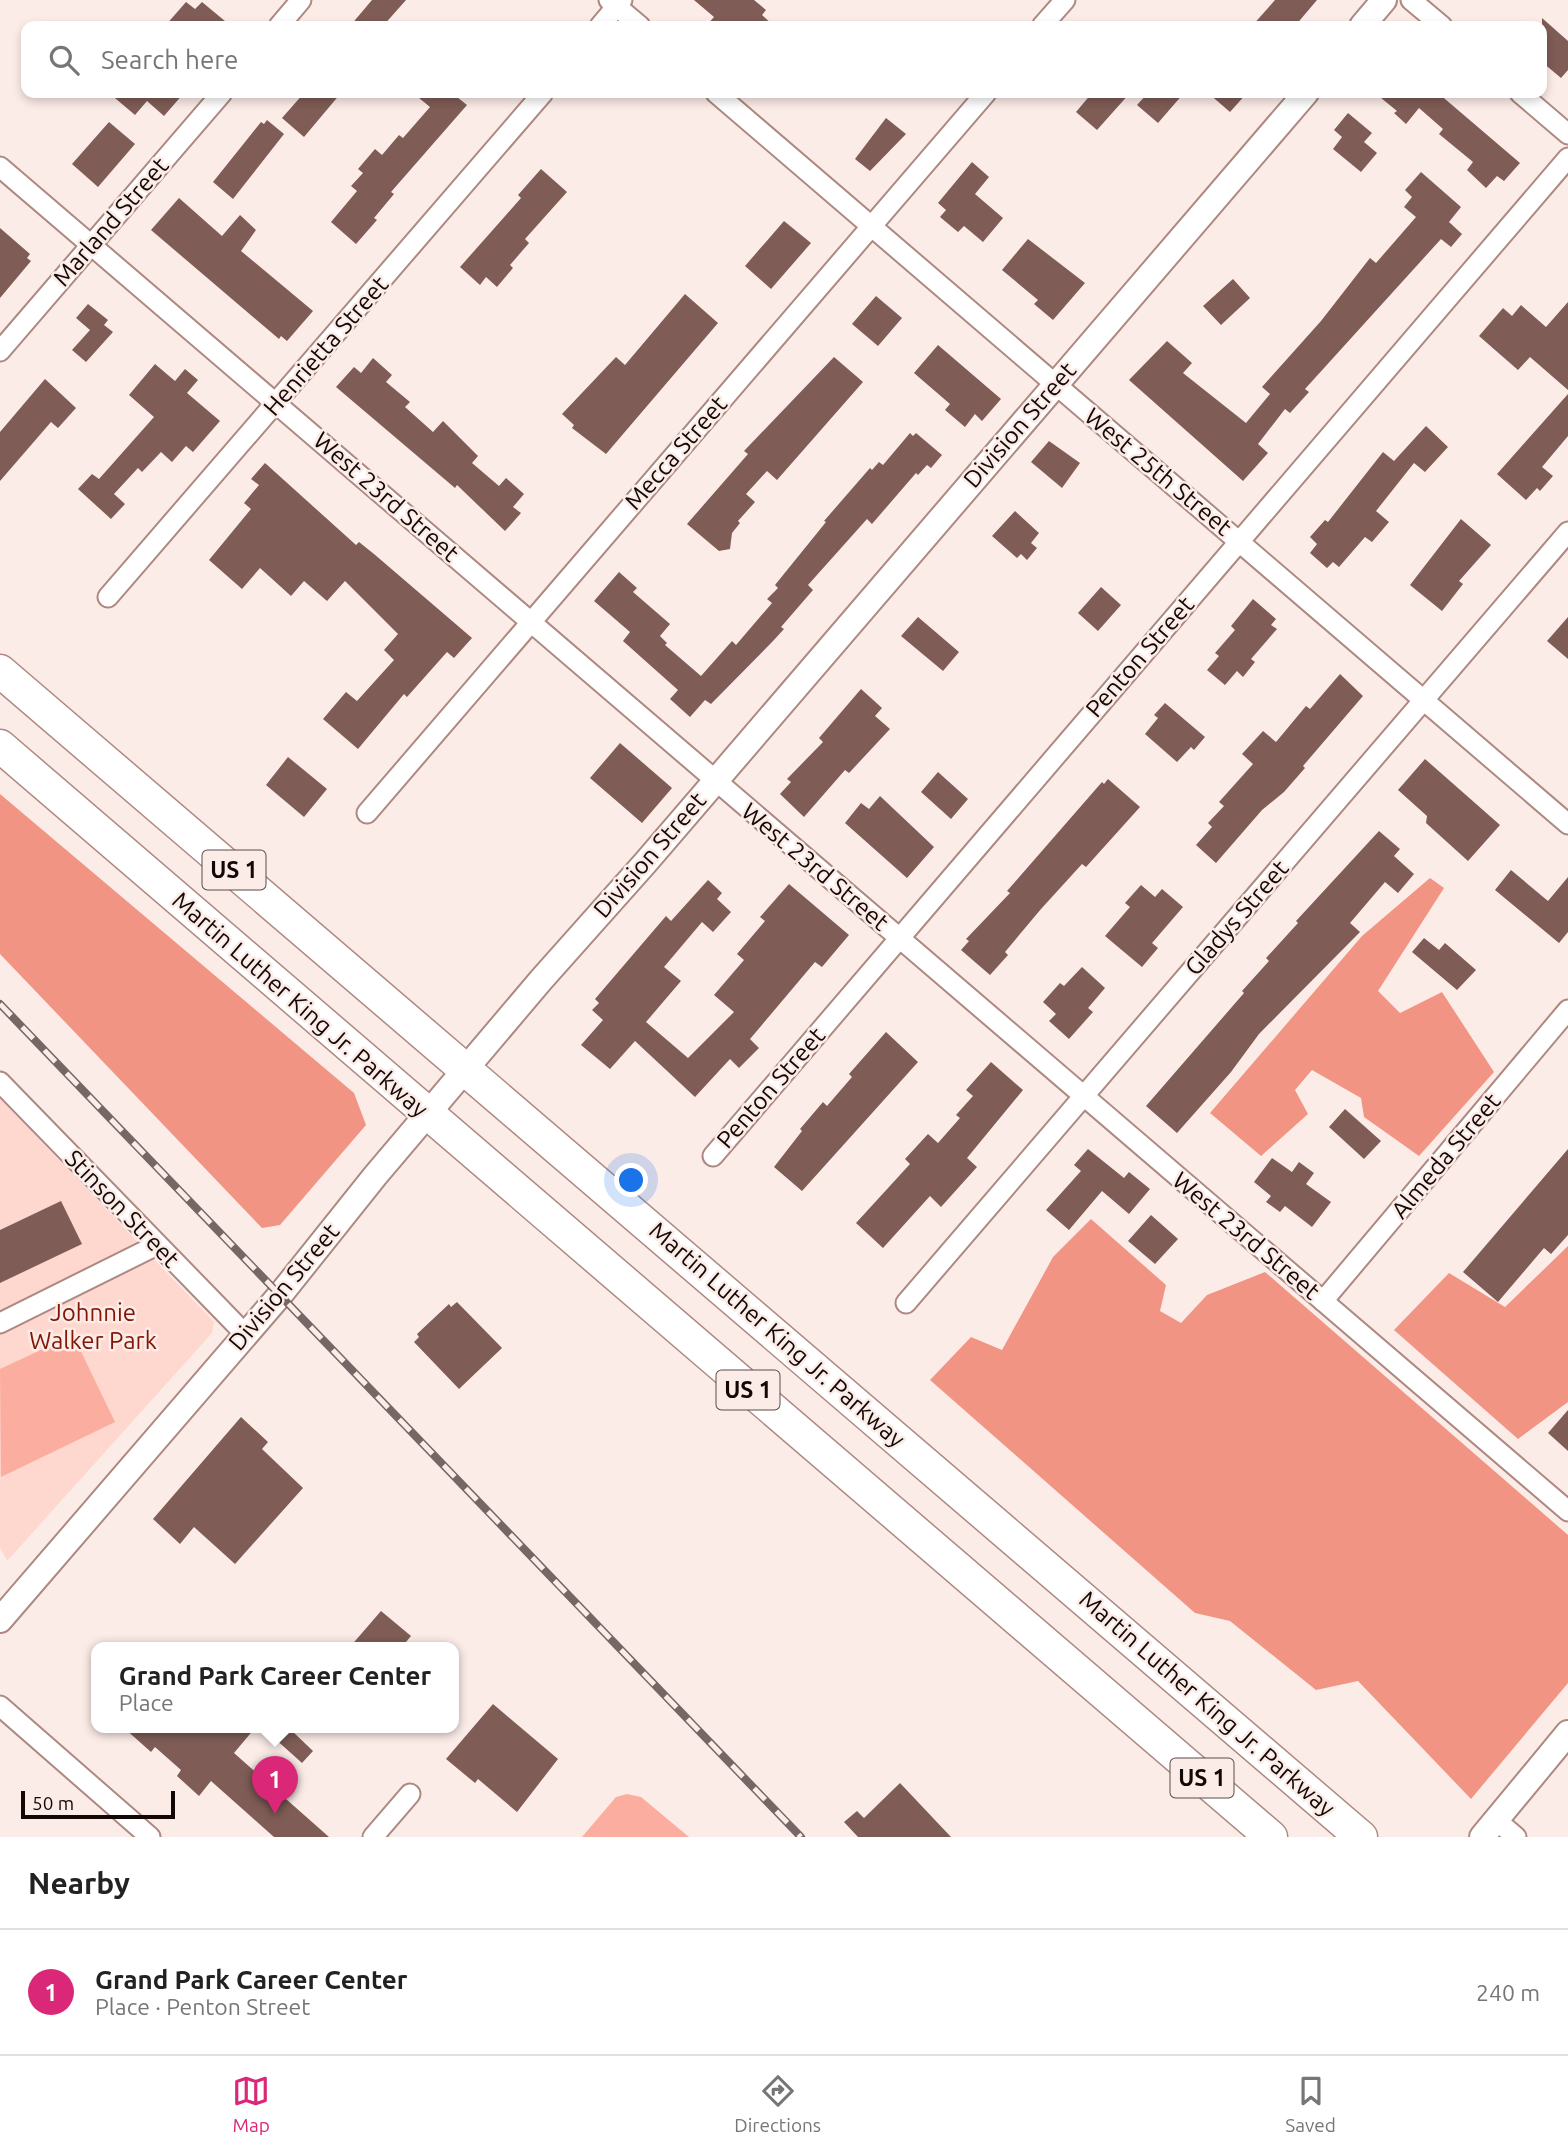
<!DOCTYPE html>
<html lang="en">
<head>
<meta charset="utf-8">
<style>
  body { margin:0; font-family:Ubuntu,sans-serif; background:#f2f2f2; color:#222 }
  .scale { position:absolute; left:21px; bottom:18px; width:154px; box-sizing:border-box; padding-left:7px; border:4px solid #140806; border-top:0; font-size:19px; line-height:24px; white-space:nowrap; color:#140806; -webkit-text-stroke:5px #fcece8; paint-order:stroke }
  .you { position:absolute; left:632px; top:1181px; width:24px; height:24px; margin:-18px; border:5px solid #fff; border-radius:50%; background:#1a73e8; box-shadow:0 0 0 10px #1a73e833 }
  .badge { display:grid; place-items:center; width:46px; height:46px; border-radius:50%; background:#db2777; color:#fff; font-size:23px; font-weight:700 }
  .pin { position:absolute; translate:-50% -58px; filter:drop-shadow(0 2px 4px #0008) }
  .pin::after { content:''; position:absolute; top:37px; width:24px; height:21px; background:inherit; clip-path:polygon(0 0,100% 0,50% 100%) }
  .popup { position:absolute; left:91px; top:1642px; width:368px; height:91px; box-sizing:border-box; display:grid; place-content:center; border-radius:14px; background:#fff; filter:drop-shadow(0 2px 5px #0005); font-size:23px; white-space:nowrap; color:#767676 }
  .popup b { font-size:26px; color:#222 }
  .popup::after { content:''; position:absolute; left:50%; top:100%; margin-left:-14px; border:14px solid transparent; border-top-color:#fff }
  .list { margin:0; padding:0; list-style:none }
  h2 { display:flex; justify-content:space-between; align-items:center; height:91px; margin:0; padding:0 28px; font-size:30px }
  h2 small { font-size:23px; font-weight:400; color:#767676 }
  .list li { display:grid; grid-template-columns:46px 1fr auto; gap:21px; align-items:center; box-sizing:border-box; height:126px; padding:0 28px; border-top:2px solid #e0e0e0 }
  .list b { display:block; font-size:26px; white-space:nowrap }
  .list p { margin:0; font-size:23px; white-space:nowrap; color:#767676 }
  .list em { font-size:23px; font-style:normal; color:#767676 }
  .icon { flex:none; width:38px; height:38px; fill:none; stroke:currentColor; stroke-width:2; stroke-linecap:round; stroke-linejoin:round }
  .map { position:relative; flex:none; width:1568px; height:1837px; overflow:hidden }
  .search { position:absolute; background:#fff; box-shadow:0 4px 10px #0003; left:21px; right:21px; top:21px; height:77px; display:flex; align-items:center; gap:18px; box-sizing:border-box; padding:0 24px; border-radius:14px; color:#767676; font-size:26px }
  .sheet { height:217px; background:#fff }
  nav { display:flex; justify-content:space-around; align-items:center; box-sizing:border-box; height:98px; border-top:2px solid #e0e0e0; background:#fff; font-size:19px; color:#767676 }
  nav a { display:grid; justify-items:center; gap:4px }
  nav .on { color:#db2777 }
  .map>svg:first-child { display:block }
  .green { fill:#fed7cf }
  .forest { fill:#f29483 }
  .water { fill:#fbae9f }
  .building { fill:#7f5c56 }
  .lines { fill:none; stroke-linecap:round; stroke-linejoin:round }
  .minor-casing { stroke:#ad8981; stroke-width:23 }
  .tertiary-casing { stroke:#ad8981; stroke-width:28 }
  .trunk-casing { stroke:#ad8981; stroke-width:35 }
  .minor { stroke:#fff; stroke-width:19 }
  .tertiary { stroke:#fff; stroke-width:24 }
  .trunk { stroke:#fff; stroke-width:32 }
  .rail-casing { stroke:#756765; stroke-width:8 }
  .rail { stroke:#fcece8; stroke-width:5; stroke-dasharray:16; stroke-linecap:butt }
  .labels { text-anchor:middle; stroke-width:5; stroke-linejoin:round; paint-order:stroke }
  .shield { fill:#fcece8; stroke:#5a4c4a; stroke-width:2 }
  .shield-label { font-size:23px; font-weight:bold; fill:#140806 }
  .street-label { font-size:24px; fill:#140806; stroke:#fcece8 }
  .park-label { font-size:24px; fill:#831505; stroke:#fcece8 }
</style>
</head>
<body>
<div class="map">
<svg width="1568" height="1837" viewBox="0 0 1568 1837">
  <rect width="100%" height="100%" fill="#fcece8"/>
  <path class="green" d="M 0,1098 L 214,1322 L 212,1333 L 7,1561 L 0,1547 Z"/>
  <g class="forest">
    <path d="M 0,794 L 354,1093 L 366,1125 L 280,1225 L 262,1228 L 0,954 Z"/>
    <path d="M 1430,878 L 1444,888 L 1378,991 L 1400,1013 L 1442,992 L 1494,1072 L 1419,1156 L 1364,1117 L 1361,1098 L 1312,1070 L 1295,1090 L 1308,1114 L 1261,1156 L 1210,1113 L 1362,936 Z"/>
    <path d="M 1091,1219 L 1166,1285 L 1160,1311 L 1181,1323 L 1207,1295 L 1265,1272 L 1568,1535 L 1568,1683 L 1471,1799 L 1358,1681 L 1316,1690 L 1230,1621 L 1195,1613 L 930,1380 L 971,1337 L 1002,1350 L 1053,1257 Z"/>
    <path d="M 1568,1246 L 1568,1402 L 1518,1439 L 1394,1330 L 1449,1273 L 1505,1307 Z"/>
  </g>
  <g class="water">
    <path d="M 73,1335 L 115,1422 L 1,1477 L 0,1369 Z"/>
    <path d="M 627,1794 L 641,1797 L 689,1837 L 582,1837 L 616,1797 Z"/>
  </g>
  <g class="building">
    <path d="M 372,0 L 406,0 L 383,26 L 350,26 Z"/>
    <path d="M 694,0 L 754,0 L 766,10 L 762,15 L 774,26 L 706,26 L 714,17 Z"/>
    <path d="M 1275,0 L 1317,0 L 1295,26 L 1252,26 Z"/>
    <path d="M 186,2 L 195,9 L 202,2 L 231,26 L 165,26 Z"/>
    <path d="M 1542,18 L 1568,41 L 1568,70 L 1561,78 L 1542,62 Z"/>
    <path d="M 109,93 L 184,93 L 164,116 L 147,101 L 135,115 Z"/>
    <path d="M 304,93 L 341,93 L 304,137 L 282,118 Z"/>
    <path d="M 413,93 L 452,93 L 467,105 L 391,192 L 394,194 L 374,218 L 377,220 L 356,244 L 331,222 L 357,191 L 351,186 L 363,173 L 358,169 L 375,149 L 382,155 L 399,135 L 403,138 L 430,107 Z"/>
    <path d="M 1092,93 L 1130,93 L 1097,130 L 1076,112 Z"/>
    <path d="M 1148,93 L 1184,93 L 1158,123 L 1137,105 Z"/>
    <path d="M 1208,93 L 1247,93 L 1230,112 Z"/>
    <path d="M 1375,93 L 1438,93 L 1520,163 L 1504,181 L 1497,176 L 1486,188 L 1467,170 L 1473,162 L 1439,134 L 1443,129 L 1419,108 L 1406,124 L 1394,113 L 1397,111 Z"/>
    <path d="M 1348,113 L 1372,133 L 1364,142 L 1377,153 L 1361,172 L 1333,149 L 1342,137 L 1334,130 Z"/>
    <path d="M 886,118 L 906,134 L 870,171 L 855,159 Z"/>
    <path d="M 267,120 L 284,134 L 233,199 L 213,182 L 261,122 L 264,124 Z"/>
    <path d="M 109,122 L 135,144 L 98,187 L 72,164 Z"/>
    <path d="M 972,162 L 989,177 L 975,194 L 1003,218 L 983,242 L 964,226 L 958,232 L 940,217 L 946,210 L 938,203 Z"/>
    <path d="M 541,169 L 567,192 L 525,239 L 529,243 L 510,265 L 513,268 L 497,287 L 486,277 L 480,285 L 460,267 L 521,198 L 518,195 Z"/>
    <path d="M 1421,172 L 1461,207 L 1449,222 L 1462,234 L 1451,247 L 1441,239 L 1305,389 L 1309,392 L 1290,413 L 1285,409 L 1258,444 L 1268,453 L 1243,481 L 1129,380 L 1167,341 L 1192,363 L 1183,373 L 1246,423 L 1270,394 L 1262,387 L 1321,321 L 1370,258 L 1376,263 L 1416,217 L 1404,207 L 1412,197 L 1405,190 Z"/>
    <path d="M 179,198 L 222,236 L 240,215 L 256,230 L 241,251 L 313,311 L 287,341 L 281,336 L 279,339 L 151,230 Z"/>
    <path d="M 784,221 L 811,243 L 771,289 L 745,266 Z"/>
    <path d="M 0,228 L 30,254 L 27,258 L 31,261 L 0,298 Z"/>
    <path d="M 1028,239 L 1085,283 L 1053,320 L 1034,304 L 1038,300 L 1002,270 Z"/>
    <path d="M 1233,279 L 1250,298 L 1221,325 L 1203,306 Z"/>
    <path d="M 685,294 L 718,323 L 606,454 L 572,428 L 574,425 L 562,414 L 616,357 L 625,365 Z"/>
    <path d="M 876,296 L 902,318 L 878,346 L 852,324 Z"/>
    <path d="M 1568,302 L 1568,390 L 1530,357 L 1518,370 L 1479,336 L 1503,308 L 1512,316 L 1521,305 L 1546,327 Z"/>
    <path d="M 88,304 L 108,320 L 104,325 L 113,332 L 86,362 L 72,350 L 90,330 L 76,318 Z"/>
    <path d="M 938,345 L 1001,399 L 982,421 L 975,414 L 965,427 L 945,410 L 950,404 L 914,373 Z"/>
    <path d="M 834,357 L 863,382 L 777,480 L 767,471 L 746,494 L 755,502 L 738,521 L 740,523 L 732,533 L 730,549 L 719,551 L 687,524 L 748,454 L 744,451 Z"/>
    <path d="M 373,358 L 392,375 L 386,382 L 410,402 L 405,407 L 433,432 L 443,421 L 478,456 L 472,463 L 499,486 L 506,478 L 524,494 L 513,507 L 521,513 L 505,531 L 457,485 L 455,488 L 336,387 L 354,367 L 361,373 Z"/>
    <path d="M 155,364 L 175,381 L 185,369 L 198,380 L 187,393 L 220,421 L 193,452 L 186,446 L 172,462 L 161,452 L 142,472 L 138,468 L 114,494 L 125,504 L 111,519 L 78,489 L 92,474 L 99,479 L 154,417 L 129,395 Z"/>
    <path d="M 45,379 L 76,408 L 58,428 L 51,422 L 0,481 L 0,432 Z"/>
    <path d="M 1568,394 L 1568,436 L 1542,467 L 1553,476 L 1540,491 L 1537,488 L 1526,500 L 1497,474 Z"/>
    <path d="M 1426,426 L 1448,447 L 1425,472 L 1414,463 L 1376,511 L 1389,522 L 1372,542 L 1365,537 L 1339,567 L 1333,562 L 1327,568 L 1310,553 L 1317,544 L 1310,537 L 1325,520 L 1328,522 L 1383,452 L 1394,461 Z"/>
    <path d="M 910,433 L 913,436 L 916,433 L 942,455 L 931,468 L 927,465 L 918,475 L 916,473 L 872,524 L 867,519 L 808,585 L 813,590 L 781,627 L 784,629 L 773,641 L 711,704 L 705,700 L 690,717 L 670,699 L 678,690 L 623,641 L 630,632 L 594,601 L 619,572 L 637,588 L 633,592 L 670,624 L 660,636 L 667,643 L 665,645 L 701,676 L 732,641 L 736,645 L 772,603 L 767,599 L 778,588 L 775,585 L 826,522 L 824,521 L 870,468 L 872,470 L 879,462 L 883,465 Z"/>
    <path d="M 1049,441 L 1080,463 L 1062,488 L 1031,462 Z"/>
    <path d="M 265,463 L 356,545 L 359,542 L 374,554 L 472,638 L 454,658 L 447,652 L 407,697 L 404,694 L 358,749 L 323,719 L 346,692 L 357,701 L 394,660 L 384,650 L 398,634 L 345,581 L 327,601 L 304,581 L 291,596 L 260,568 L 242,589 L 209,560 L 251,509 L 244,503 L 259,485 L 251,479 Z"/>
    <path d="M 1015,511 L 1039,533 L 1031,543 L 1037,548 L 1027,560 L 1021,554 L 1017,558 L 992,536 Z"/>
    <path d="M 1461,519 L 1491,545 L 1459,581 L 1463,584 L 1442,611 L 1410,585 Z"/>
    <path d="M 1101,587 L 1121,605 L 1098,631 L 1078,613 Z"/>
    <path d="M 1253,599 L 1276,619 L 1271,625 L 1277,629 L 1251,659 L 1255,662 L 1243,677 L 1237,671 L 1225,685 L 1207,670 L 1219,656 L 1215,653 L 1235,630 L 1231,626 Z"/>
    <path d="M 918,617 L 959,652 L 943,671 L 901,636 Z"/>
    <path d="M 1568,617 L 1568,659 L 1547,641 Z"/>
    <path d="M 1340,674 L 1363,696 L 1303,766 L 1305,768 L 1284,792 L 1262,810 L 1216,863 L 1196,845 L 1212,827 L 1208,823 L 1224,806 L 1219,802 L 1253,764 L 1242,754 L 1263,731 L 1276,742 L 1306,706 L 1310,709 Z"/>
    <path d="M 861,689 L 882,708 L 875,716 L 890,729 L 849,773 L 845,770 L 804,817 L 780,794 L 791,782 L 787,779 L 823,742 L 819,738 Z"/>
    <path d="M 1165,703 L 1205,737 L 1194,750 L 1191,747 L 1177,762 L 1145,734 L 1158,718 L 1154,715 Z"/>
    <path d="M 620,743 L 672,788 L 642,823 L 590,778 Z"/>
    <path d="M 288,757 L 327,789 L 304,817 L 266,785 Z"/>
    <path d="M 1425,759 L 1500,825 L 1468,861 L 1426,823 L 1427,816 L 1398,790 Z"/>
    <path d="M 938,772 L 968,799 L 951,819 L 921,792 Z"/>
    <path d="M 1108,779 L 1140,807 L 1086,867 L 1082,864 L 1041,909 L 1005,952 L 1008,955 L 990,975 L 961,950 L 969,941 L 966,939 L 1010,893 L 1007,891 L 1102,782 L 1104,784 Z"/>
    <path d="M 880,796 L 934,847 L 907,878 L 845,823 L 861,803 L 869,809 Z"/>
    <path d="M 1379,831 L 1400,849 L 1394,856 L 1414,874 L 1398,893 L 1385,882 L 1350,923 L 1360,932 L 1259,1034 L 1231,1072 L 1177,1133 L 1146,1106 L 1244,993 L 1242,991 L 1269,961 L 1266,958 L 1298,923 L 1296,921 Z"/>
    <path d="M 1511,870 L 1548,901 L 1568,877 L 1568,932 L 1559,943 L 1495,890 Z"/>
    <path d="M 708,880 L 722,893 L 717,899 L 731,912 L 713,932 L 702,922 L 664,967 L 681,981 L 646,1022 L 688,1058 L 734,1012 L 714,995 L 744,960 L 737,954 L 765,921 L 760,917 L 789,884 L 849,935 L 822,967 L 815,962 L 750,1039 L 759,1048 L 739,1068 L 730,1059 L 695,1097 L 635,1041 L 610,1069 L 581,1045 L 603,1020 L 592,1010 L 599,1003 L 595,999 L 666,916 L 671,921 Z"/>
    <path d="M 1141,885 L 1155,897 L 1162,889 L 1183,907 L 1152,943 L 1158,948 L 1142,967 L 1105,936 L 1130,907 L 1125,903 Z"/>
    <path d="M 1424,938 L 1439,950 L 1445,943 L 1476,970 L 1457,990 L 1412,952 Z"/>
    <path d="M 1082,967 L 1105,988 L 1088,1008 L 1093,1012 L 1069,1039 L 1049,1021 L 1056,1014 L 1043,1002 L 1060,983 L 1064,986 Z"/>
    <path d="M 886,1032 L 918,1062 L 802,1191 L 774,1167 L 802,1131 L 800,1129 L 823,1102 L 827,1106 L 852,1077 L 849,1074 Z"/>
    <path d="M 991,1062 L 1023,1090 L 967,1158 L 977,1167 L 941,1207 L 930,1196 L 883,1248 L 856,1223 L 910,1164 L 905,1159 L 928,1134 L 938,1143 L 960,1118 L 956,1115 L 973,1096 L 966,1090 Z"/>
    <path d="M 1345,1109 L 1381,1141 L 1364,1159 L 1329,1127 Z"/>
    <path d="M 1088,1149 L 1124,1178 L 1129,1172 L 1150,1189 L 1129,1214 L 1102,1191 L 1069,1230 L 1046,1210 L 1081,1171 L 1074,1165 Z"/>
    <path d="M 1568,1149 L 1568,1235 L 1551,1254 L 1544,1248 L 1498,1302 L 1463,1272 Z"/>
    <path d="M 1272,1158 L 1292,1172 L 1299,1162 L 1314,1173 L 1306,1184 L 1331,1202 L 1312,1227 L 1285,1206 L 1280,1212 L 1266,1202 L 1271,1196 L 1254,1182 Z"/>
    <path d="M 61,1201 L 82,1244 L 0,1283 L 0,1230 Z"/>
    <path d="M 1151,1215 L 1178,1239 L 1155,1264 L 1128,1241 Z"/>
    <path d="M 457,1302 L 502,1348 L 459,1389 L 414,1342 L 419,1337 L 417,1334 L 449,1304 L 451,1307 Z"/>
    <path d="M 1568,1410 L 1568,1451 L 1548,1433 Z"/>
    <path d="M 241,1417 L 268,1442 L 262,1449 L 303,1488 L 235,1564 L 194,1527 L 180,1544 L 153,1519 Z"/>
    <path d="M 381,1611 L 411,1636 L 401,1648 L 349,1648 Z"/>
    <path d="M 493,1704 L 558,1759 L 517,1812 L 478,1779 L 475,1783 L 446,1759 Z"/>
    <path d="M 124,1728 L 255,1728 L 234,1753 L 329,1837 L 274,1837 L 211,1781 L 199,1796 L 177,1776 L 181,1770 L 155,1747 L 151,1752 Z"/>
    <path d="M 263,1728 L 289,1728 L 313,1751 L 302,1763 Z"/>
    <path d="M 900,1783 L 951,1837 L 858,1837 L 844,1822 L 857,1811 L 864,1818 Z"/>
  </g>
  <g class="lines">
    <defs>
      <g id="minor">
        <path d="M 609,0 L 640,26"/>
        <path d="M 1411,0 L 1442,26"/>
        <path d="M 279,26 L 301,0"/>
        <path d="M 600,26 L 622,0"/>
        <path d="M 1042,26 L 1065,0"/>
        <path d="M 716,93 L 1568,824"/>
        <path d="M 1520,93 L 1568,134"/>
        <path d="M 0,167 L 1568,1511"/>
        <path d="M 0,351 L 222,93"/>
        <path d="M 108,597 L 543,93"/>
        <path d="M 367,813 L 986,93"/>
        <path d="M 0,1082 L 245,1334"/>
        <path d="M 713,1156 L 1568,158"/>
        <path d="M 1323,1301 L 1568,1010"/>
        <path d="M 906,1303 L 1568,532"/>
        <path d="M 0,1323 L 157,1245"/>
        <path d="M 0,1706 L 150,1837"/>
        <path d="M 1496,1820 L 1516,1837"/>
        <path d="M 373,1837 L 410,1794"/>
      </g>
      <g id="tertiary">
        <path d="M 1362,26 L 1384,0"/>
        <path d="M 0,1620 L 280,1295 L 375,1176 L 541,980 L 646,862 L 1306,93"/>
        <path d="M 1482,1837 L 1568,1733"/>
      </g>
      <g id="trunk">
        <path d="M 0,671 L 1361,1837"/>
        <path d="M 0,746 L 1271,1837"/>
      </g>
    </defs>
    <use href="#minor" class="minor-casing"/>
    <use href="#tertiary" class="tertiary-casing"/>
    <use href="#trunk" class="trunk-casing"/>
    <use href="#minor" class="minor"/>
    <use href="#tertiary" class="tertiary"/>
    <use href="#trunk" class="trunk"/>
    <defs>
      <path id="rail" d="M 0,1004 L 801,1837"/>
    </defs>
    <use href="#rail" class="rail-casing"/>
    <use href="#rail" class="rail"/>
  </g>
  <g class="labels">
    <g class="shield">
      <rect x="202.5" y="850.5" width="63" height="39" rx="5"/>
      <rect x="716.5" y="1370.5" width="63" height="39" rx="5"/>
      <rect x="1170.5" y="1758.5" width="63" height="39" rx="5"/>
    </g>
    <g class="shield-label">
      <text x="234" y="878">US 1</text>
      <text x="748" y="1398">US 1</text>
      <text x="1202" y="1786">US 1</text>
    </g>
    <g class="street-label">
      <text transform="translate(111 222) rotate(-49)" y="8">Marland Street</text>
      <text transform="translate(326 346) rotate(-49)" y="8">Henrietta Street</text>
      <text transform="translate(1020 425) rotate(-49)" y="8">Division Street</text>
      <text transform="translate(676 453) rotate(-49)" y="8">Mecca Street</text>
      <text transform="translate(1158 472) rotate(40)" y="8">West 25th Street</text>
      <text transform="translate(386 497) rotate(41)" y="8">West 23rd Street</text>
      <text transform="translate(1140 657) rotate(-49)" y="8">Penton Street</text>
      <text transform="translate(650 855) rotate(-49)" y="8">Division Street</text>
      <text transform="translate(815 867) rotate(40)" y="8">West 23rd Street</text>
      <text transform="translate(1237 918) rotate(-49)" y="8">Gladys Street</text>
      <text transform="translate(300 1005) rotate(41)" y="8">Martin Luther King Jr. Parkway</text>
      <text transform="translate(771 1088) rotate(-49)" y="8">Penton Street</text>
      <text transform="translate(1446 1156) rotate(-50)" y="8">Almeda Street</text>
      <text transform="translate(122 1209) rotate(46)" y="8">Stinson Street</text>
      <text transform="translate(1246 1236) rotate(40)" y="8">West 23rd Street</text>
      <text transform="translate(284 1287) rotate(-50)" y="8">Division Street</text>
      <text transform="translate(777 1335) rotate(41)" y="8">Martin Luther King Jr. Parkway</text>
      <text transform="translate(1207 1704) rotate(41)" y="8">Martin Luther King Jr. Parkway</text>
    </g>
    <g class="park-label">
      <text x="93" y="1321">Johnnie<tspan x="93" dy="28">Walker Park</tspan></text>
    </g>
  </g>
</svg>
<div class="scale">50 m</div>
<div class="you"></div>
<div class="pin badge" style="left:275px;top:1814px">1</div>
<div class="popup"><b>Grand Park Career Center</b>Place</div>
<div class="search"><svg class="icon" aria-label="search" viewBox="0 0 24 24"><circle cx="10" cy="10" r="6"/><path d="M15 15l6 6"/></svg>Search here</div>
</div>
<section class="sheet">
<h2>Nearby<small></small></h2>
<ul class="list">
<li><span class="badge">1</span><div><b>Grand Park Career Center</b><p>Place · Penton Street</p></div><em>240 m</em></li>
</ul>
</section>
<nav>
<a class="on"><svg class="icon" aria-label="map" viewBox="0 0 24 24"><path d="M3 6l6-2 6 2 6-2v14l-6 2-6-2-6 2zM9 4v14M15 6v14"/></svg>Map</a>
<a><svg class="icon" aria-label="directions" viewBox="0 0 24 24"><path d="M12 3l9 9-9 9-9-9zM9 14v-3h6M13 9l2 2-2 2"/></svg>Directions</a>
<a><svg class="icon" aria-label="saved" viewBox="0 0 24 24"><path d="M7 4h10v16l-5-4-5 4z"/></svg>Saved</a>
</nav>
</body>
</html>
